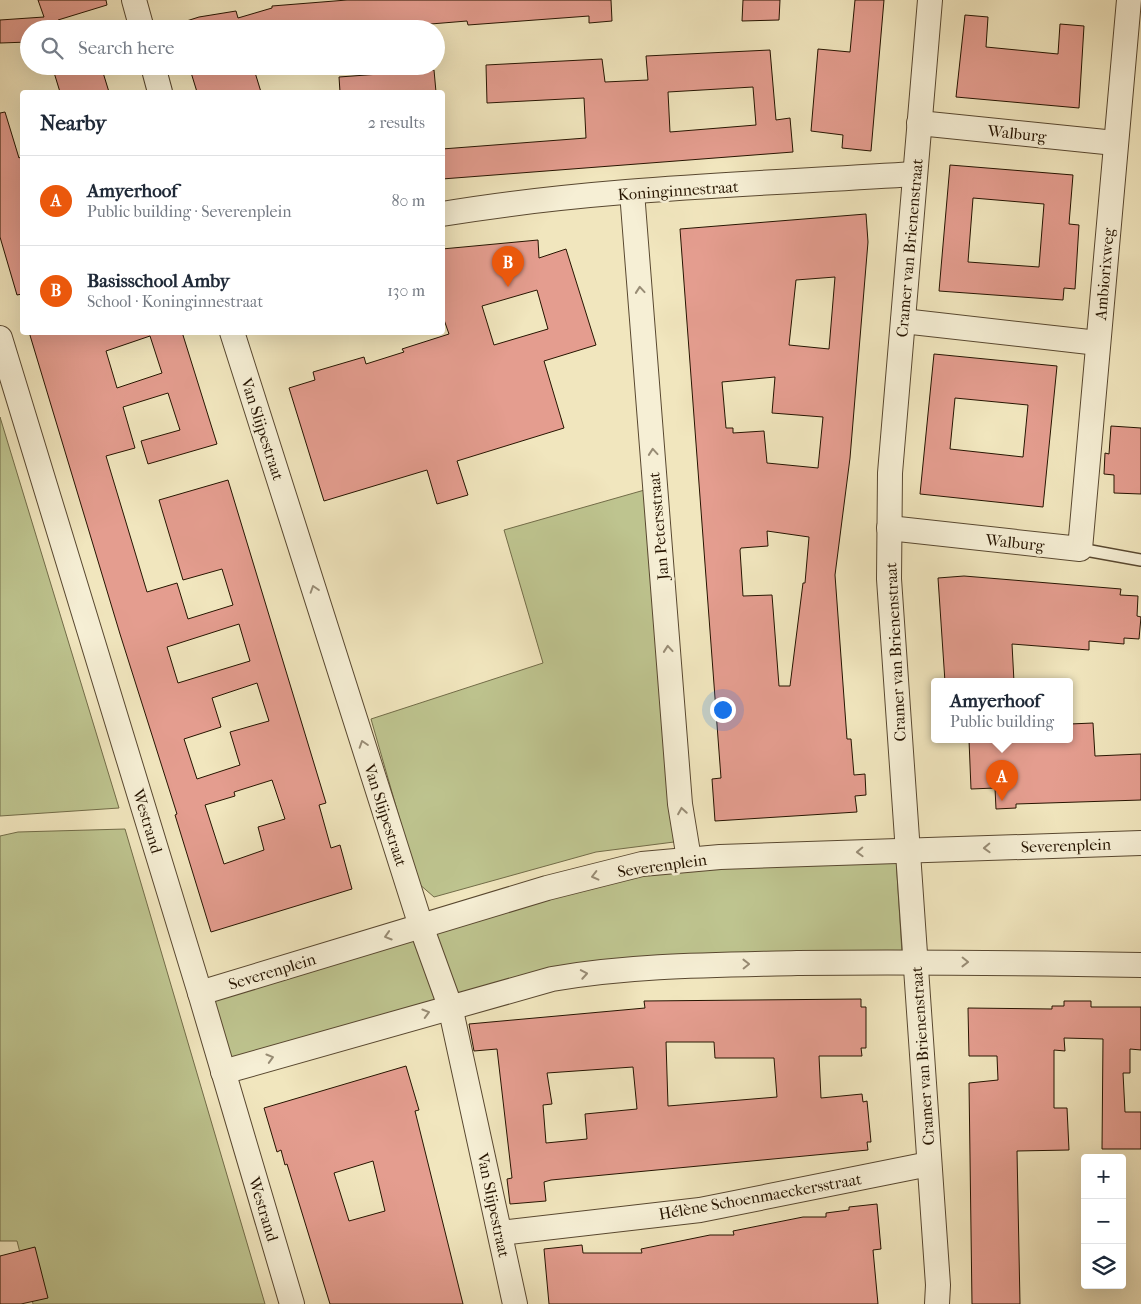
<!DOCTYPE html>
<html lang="en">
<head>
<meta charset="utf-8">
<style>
  body { margin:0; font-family:"IM FELL French Canon",serif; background:#f2f2f3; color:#1f2937 }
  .controls { position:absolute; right:15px; bottom:15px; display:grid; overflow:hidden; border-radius:5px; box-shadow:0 5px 20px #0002 }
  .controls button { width:45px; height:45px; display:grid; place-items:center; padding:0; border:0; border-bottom:1px solid #e0e1e3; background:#fff; color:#1f2937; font:25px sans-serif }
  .you { position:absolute; left:722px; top:709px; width:18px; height:18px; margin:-12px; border:4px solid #fff; border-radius:50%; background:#1a73e8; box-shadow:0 0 0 8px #1a73e833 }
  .badge { display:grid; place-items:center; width:32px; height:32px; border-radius:50%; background:#ea580c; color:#fff; font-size:16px; font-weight:700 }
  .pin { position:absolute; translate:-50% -41px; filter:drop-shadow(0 1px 2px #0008) }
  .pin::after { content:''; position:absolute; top:26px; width:18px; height:15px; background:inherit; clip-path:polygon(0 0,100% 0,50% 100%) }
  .popup { position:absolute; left:931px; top:678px; width:142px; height:65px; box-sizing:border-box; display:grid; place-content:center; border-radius:5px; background:#fff; filter:drop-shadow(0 1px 4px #0005); font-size:16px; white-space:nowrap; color:#747a83 }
  .popup b { font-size:19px; color:#1f2937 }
  .popup::after { content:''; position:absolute; left:50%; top:100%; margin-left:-10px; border:10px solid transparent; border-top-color:#fff }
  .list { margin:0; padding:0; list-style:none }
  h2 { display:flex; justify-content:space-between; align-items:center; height:65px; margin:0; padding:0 20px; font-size:21px }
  h2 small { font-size:16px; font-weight:400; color:#747a83 }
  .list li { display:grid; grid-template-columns:32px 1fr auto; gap:15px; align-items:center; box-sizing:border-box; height:90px; padding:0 20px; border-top:1px solid #e0e1e3 }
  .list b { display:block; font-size:19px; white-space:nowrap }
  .list p { margin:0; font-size:16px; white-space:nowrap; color:#747a83 }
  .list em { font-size:16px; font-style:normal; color:#747a83 }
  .icon { flex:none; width:28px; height:28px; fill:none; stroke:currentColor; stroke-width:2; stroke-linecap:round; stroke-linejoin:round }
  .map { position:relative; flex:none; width:1141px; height:1304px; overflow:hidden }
  .search { position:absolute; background:#fff; box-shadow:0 5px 20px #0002; left:20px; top:20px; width:425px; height:55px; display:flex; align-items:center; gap:12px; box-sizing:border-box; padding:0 18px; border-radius:28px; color:#747a83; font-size:19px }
  .panel { position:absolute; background:#fff; box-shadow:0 5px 20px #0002; left:20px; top:90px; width:425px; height:245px; border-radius:5px }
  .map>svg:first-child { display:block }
  .green { fill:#bec48f; stroke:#726c48 }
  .building { fill:#e49d8f; stroke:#261400; fill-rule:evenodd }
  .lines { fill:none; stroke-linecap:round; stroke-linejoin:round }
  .service-casing { stroke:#594830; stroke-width:14 }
  .minor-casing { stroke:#594830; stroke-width:26 }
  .service { stroke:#f6efd5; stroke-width:11 }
  .minor { stroke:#f6efd5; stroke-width:24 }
  .oneway { stroke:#988c75 }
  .labels { text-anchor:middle; stroke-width:5; stroke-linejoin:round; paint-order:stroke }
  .street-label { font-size:16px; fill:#261400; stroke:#f6efd5 }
</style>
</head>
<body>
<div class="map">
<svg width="1141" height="1304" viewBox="0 0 1141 1304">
  <rect width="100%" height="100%" fill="#f1e6be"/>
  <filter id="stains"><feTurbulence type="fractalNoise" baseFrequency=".004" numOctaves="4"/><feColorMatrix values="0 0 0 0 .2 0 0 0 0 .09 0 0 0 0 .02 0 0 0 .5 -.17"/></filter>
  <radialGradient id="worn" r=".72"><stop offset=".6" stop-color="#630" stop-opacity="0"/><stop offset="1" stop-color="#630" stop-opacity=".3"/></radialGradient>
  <g class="green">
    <path d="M 0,417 L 119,808 L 0,816 Z"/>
    <path d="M 648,489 L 674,842 L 596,852 L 434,897 L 418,883 L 371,719 L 543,663 L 504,530 Z"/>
    <path d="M 125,829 L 265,1304 L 33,1304 L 17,1241 L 0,1241 L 0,836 L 18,832 Z"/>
    <path d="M 896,858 L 902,953 L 653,957 L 229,1062 L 212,999 L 671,863 Z"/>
  </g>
  <g class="building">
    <path d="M 38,0 L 106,0 L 107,5 L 58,20 L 61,29 L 29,29 L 29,42 L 0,43 L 0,20 L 44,17 Z"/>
    <path d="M 347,0 L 611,0 L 612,21 L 589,23 L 589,16 L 468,25 L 467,21 L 370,29 L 178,29 L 177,24 L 199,17 L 236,11 L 238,18 L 272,8 L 272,6 Z"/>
    <path d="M 743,0 L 780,0 L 779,20 L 742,21 Z"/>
    <path d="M 855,0 L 884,0 L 871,151 L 842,148 L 843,135 L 811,131 L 818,49 L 850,52 Z"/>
    <path d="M 965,15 L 988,17 L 986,47 L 1058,54 L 1060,24 L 1084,26 L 1079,108 L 956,97 Z"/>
    <path d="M 770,50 L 776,120 L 790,118 L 793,152 L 442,179 L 442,149 L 586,138 L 584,98 L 487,103 L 486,65 L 602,59 L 605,82 L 648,80 L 646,56 ZM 753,87 L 756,125 L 670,132 L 668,92 Z"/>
    <path d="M 52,66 L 101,66 L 109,92 L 60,92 Z"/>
    <path d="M 189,66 L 253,66 L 261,92 L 197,92 Z"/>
    <path d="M 434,70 L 436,92 L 340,92 L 339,77 Z"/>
    <path d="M 5,112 L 19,158 L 22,156 L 22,294 L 17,295 L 0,237 L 0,113 Z"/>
    <path d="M 950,165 L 1073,175 L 1069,224 L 1079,225 L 1075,289 L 1064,288 L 1063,300 L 939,291 ZM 973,198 L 1044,204 L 1039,267 L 968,262 Z"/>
    <path d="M 866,214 L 868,242 L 850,458 L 835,575 L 847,739 L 851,739 L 854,775 L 865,774 L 866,795 L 855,796 L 857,812 L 715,821 L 712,779 L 721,778 L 680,229 ZM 835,277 L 829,349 L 789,345 L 796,280 ZM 775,377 L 772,413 L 823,417 L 818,468 L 767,463 L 764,431 L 733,433 L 733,428 L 726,428 L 722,382 ZM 767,531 L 809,537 L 805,583 L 803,583 L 790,686 L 779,686 L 772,595 L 743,596 L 740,550 L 741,548 L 768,546 Z"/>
    <path d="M 538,240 L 539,258 L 566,249 L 596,345 L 544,361 L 564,428 L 457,461 L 468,495 L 437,504 L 427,470 L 324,501 L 289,388 L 315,380 L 313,372 L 364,357 L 366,364 L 404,352 L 402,349 L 449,334 L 442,314 L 442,249 ZM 537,290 L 548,329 L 494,345 L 482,306 Z"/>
    <path d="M 29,332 L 182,332 L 217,444 L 148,464 L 141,441 L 180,430 L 168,393 L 123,407 L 135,448 L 106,456 L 147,592 L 177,583 L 188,619 L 233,605 L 222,569 L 183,580 L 159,500 L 228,480 L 326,803 L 319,805 L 331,848 L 340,845 L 352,889 L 211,932 L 175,815 L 177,814 L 120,634 ZM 150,336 L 162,373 L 117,388 L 106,351 ZM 239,624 L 250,661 L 178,683 L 167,647 ZM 257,683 L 269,721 L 230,732 L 240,765 L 197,779 L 184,739 L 221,727 L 212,698 ZM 272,780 L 285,819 L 258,827 L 264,850 L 224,864 L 205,805 L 235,796 L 234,792 Z"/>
    <path d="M 934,354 L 1057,366 L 1043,507 L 920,494 ZM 955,398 L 1028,405 L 1023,457 L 950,449 Z"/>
    <path d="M 1111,426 L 1141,428 L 1141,494 L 1114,493 L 1114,475 L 1104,474 L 1105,453 L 1109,454 Z"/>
    <path d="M 964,576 L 1121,589 L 1120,595 L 1138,596 L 1137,616 L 1141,617 L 1139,639 L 1124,638 L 1124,644 L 1089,641 L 1089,650 L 1012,644 L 1014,682 L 945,682 L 938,578 Z"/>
    <path d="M 1093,723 L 1095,756 L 1141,754 L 1141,800 L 1016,804 L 1016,808 L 996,809 L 995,788 L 971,789 L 969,740 L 1070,740 L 1070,724 Z"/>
    <path d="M 861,999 L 861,1007 L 866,1007 L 866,1048 L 861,1048 L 862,1056 L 819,1056 L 821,1098 L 862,1094 L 863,1102 L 867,1101 L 871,1142 L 867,1142 L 868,1150 L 551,1180 L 544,1182 L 546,1201 L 510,1204 L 507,1179 L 512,1178 L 497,1049 L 474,1051 L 469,1024 L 645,1008 L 644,1001 ZM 666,1042 L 714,1042 L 715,1058 L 774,1058 L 777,1097 L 668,1106 ZM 633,1067 L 637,1109 L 585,1114 L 587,1139 L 546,1143 L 543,1105 L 552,1104 L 547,1073 Z"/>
    <path d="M 1064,1001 L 1091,1001 L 1091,1007 L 1141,1007 L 1141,1050 L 1130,1049 L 1130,1073 L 1123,1073 L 1125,1112 L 1141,1112 L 1141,1149 L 1102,1149 L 1103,1039 L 1064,1038 L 1065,1051 L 1054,1050 L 1054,1108 L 1067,1108 L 1069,1150 L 1017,1151 L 1020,1304 L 972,1304 L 969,1083 L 998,1080 L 997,1056 L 969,1056 L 968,1008 L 1052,1009 L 1052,1006 L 1064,1006 Z"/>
    <path d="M 406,1066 L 419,1110 L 415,1111 L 463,1304 L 330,1304 L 287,1164 L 285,1165 L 281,1150 L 277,1152 L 264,1108 ZM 373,1161 L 385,1211 L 349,1221 L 334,1173 Z"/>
    <path d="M 877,1204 L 881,1249 L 873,1250 L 878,1304 L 549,1304 L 544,1249 L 582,1245 L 583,1253 L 642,1253 L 641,1249 L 710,1235 L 734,1235 L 733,1231 L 803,1217 L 826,1217 L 826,1213 L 849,1210 L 849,1207 Z"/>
    <path d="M 35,1247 L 48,1298 L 21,1304 L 0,1304 L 0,1256 Z"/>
  </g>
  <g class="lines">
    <defs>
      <path id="service" d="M 1080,549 L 1141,560"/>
      <g id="minor">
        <path d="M 134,0 L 142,29"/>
        <path d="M 930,0 L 890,473 L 889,579 L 938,1285 L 937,1304"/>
        <path d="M 153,66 L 160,92"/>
        <path d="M 919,123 L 1115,143"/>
        <path d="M 632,192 L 680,804 L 689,859"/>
        <path d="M 442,214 C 598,188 758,184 915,174"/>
        <path d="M 903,321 L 1098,343"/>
        <path d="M 232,332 L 421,926 L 450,1006 L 515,1304"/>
        <path d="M 0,338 L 200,993 L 292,1304"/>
        <path d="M 889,528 L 1080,549 L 1129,0"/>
        <path d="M 200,993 L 547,888 L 642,864 L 720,857 L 1141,843"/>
        <path d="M 223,1072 L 552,979 C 633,965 714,965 797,963 C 912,962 1026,963 1141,965"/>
        <path d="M 500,1233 L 700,1210 L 929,1164"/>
      </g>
    </defs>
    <use href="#service" class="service-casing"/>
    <use href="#minor" class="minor-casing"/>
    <use href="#service" class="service"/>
    <use href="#minor" class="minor"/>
  </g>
  <defs><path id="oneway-chevron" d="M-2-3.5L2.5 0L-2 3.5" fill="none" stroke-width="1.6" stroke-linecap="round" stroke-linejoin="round" transform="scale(1.25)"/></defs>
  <g class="oneway">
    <use href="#oneway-chevron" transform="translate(640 290) rotate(-95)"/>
    <use href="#oneway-chevron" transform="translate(653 452) rotate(-95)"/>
    <use href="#oneway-chevron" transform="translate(314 589) rotate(-108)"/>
    <use href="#oneway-chevron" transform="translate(668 649) rotate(-95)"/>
    <use href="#oneway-chevron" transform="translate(363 744) rotate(-108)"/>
    <use href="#oneway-chevron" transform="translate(682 811) rotate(-99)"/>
    <use href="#oneway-chevron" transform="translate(987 848) rotate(178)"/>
    <use href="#oneway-chevron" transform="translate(860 852) rotate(178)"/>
    <use href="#oneway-chevron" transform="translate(595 876) rotate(166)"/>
    <use href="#oneway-chevron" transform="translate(388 936) rotate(163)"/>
    <use href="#oneway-chevron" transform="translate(965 962) rotate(1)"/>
    <use href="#oneway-chevron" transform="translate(746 964) rotate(-1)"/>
    <use href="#oneway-chevron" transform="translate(584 974) rotate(-10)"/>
    <use href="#oneway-chevron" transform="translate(426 1013) rotate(-16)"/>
    <use href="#oneway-chevron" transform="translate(270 1058) rotate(-16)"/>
  </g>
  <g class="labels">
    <g class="street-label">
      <text transform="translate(1017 133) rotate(6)" y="6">Walburg</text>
      <text transform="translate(678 190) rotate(-4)" y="6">Koninginnestraat</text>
      <text transform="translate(909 248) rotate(-85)" y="6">Cramer van Brienenstraat</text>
      <text transform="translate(1104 274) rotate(-85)" y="6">Ambiorixweg</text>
      <text transform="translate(263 429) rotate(72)" y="6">Van Slijpestraat</text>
      <text transform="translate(658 526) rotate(-95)" y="6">Jan Petersstraat</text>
      <text transform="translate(1015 542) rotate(6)" y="6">Walburg</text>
      <text transform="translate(895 652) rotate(-93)" y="6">Cramer van Brienenstraat</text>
      <text transform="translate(386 815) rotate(72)" y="6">Van Slijpestraat</text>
      <text transform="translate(148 821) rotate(73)" y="6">Westrand</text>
      <text transform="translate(1066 845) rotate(-2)" y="6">Severenplein</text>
      <text transform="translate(662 865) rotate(-8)" y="6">Severenplein</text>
      <text transform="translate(272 971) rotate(-17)" y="6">Severenplein</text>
      <text transform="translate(922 1056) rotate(-94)" y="6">Cramer van Brienenstraat</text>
      <text transform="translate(760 1196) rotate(-10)" y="6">Hélène Schoenmaeckersstraat</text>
      <text transform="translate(494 1205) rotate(78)" y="6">Van Slijpestraat</text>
      <text transform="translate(264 1209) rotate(73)" y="6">Westrand</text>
    </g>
  </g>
  <rect width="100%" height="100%" filter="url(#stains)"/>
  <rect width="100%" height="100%" fill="url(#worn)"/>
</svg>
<div class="controls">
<button>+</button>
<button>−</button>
<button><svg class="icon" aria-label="layers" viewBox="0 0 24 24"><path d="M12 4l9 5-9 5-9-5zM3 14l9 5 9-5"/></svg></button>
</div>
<div class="you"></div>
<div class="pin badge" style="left:1002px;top:801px">A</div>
<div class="popup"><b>Amyerhoof</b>Public building</div>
<div class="pin badge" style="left:508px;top:287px">B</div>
<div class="search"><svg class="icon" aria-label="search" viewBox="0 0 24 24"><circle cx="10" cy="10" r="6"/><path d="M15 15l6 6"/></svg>Search here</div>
<section class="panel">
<h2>Nearby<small>2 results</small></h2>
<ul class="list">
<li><span class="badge">A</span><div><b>Amyerhoof</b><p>Public building · Severenplein</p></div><em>80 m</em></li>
<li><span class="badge">B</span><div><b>Basisschool Amby</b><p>School · Koninginnestraat</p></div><em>130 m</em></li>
</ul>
</section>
</div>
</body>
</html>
